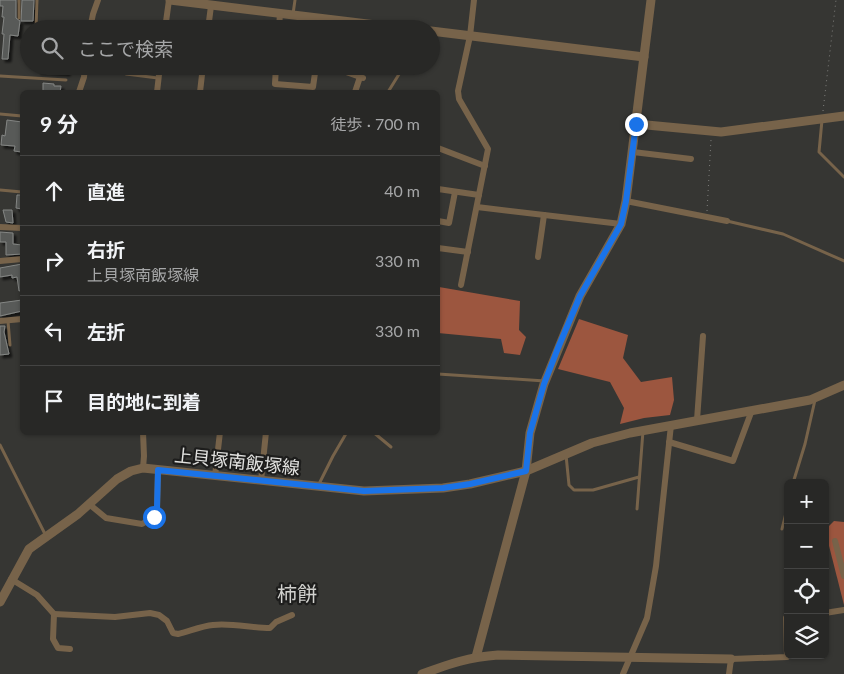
<!DOCTYPE html>
<html lang="ja">
<head>
<meta charset="utf-8">
<style>
  body { margin:0; font-family:Lato,"Noto Sans JP",sans-serif; background:#30302e; color:#f1f3f6 }
  .controls { position:absolute; right:15px; bottom:15px; display:grid; overflow:hidden; border-radius:8px; box-shadow:0 1px 4px #0004 }
  .controls button { width:45px; height:45px; display:grid; place-items:center; padding:0; border:0; border-bottom:1px solid #444443; background:#282826; color:#f1f3f6; font:25px sans-serif }
  .stop { position:absolute; width:15px; height:15px; margin:-11px; border:4px solid #1a73e8; border-radius:50%; background:#fff }
  .stop.end { background:#1a73e8; border-color:#fff; box-shadow:0 1px 5px #0008 }
  .list { margin:0; padding:0; list-style:none }
  h2 { display:flex; justify-content:space-between; align-items:center; height:65px; margin:0; padding:0 20px; font-size:21px }
  h2 small { font-size:16px; font-weight:400; color:#a5a6a7 }
  .list li { display:grid; grid-template-columns:32px 1fr auto; gap:15px; align-items:center; box-sizing:border-box; height:70px; padding:0 20px; border-top:1px solid #444443 }
  .list b { display:block; font-size:19px; white-space:nowrap }
  .list p { margin:0; font-size:16px; white-space:nowrap; color:#a5a6a7 }
  .list em { font-size:16px; font-style:normal; color:#a5a6a7 }
  .icon { flex:none; width:28px; height:28px; fill:none; stroke:currentColor; stroke-width:2; stroke-linecap:round; stroke-linejoin:round }
  .map { position:relative; flex:none; width:844px; height:674px; overflow:hidden }
  .search { position:absolute; background:#282826; box-shadow:0 1px 4px #0004; left:20px; top:20px; width:420px; height:55px; display:flex; align-items:center; gap:12px; box-sizing:border-box; padding:0 18px; border-radius:28px; color:#a5a6a7; font-size:19px }
  .panel { position:absolute; background:#282826; box-shadow:0 1px 4px #0004; left:20px; top:90px; width:420px; height:345px; border-radius:8px }
  .map>svg:first-child { display:block }
  .forest { fill:#9c563f }
  .building { fill:#585a58; stroke:#848684; filter:url(#shadow) }
  .lines { fill:none; stroke-linecap:round; stroke-linejoin:round }
  .path { stroke:#80807d; stroke-width:1; stroke-dasharray:1 4; stroke-linecap:butt }
  .service { stroke:#77634a; stroke-width:3 }
  .minor { stroke:#77634a; stroke-width:6 }
  .tertiary { stroke:#77634a; stroke-width:9 }
  .route { stroke:#1a73e8; stroke-width:6 }
  .labels { text-anchor:middle; stroke-width:4.5; stroke-linejoin:round; paint-order:stroke }
  .street-label { font-size:18px; fill:#e1e1df; stroke:#1d1d1c }
  .quarter-label { font-size:20px; fill:#d1d1ce; stroke:#1d1d1c }
</style>
</head>
<body>
<div class="map">
<svg width="844" height="674" viewBox="0 0 844 674">
  <defs>
    <filter id="shadow"><feDropShadow dx="3" dy="3" stdDeviation="1" flood-color="#0009"/></filter>
  </defs>
  <rect width="100%" height="100%" fill="#363633"/>
  <g class="forest">
    <path d="M 439,287 L 520,301 L 519,330 L 526,337 L 520,355 L 504,353 L 501,339 L 438,333 Z"/>
    <path d="M 579,319 L 628,335 L 623,358 L 641,382 L 672,377 L 674,400 L 670,415 L 644,418 L 620,424 L 624,408 L 610,382 L 558,369 Z"/>
    <path d="M 834,521 L 844,522 L 844,605 L 825,530 Z"/>
  </g>
  <g class="building">
    <path d="M 0,0 L 16,0 L 16,18 L 20,21 L 18,36 L 10,35 L 8,59 L 2,59 L 4,34 L 2,34 L 4,17 L 2,17 L 3,6 L 0,6 Z"/>
    <path d="M 22,0 L 34,0 L 33,21 L 21,21 Z"/>
    <path d="M 38,66 L 68,66 L 67,73 L 38,71 Z"/>
    <path d="M 43,83 L 54,84 L 54,86 L 61,86 L 60,92 L 43,92 Z"/>
    <path d="M 7,120 L 22,122 L 22,152 L 14,151 L 15,146 L 1,145 L 2,135 L 5,136 Z"/>
    <path d="M 17,195 L 22,195 L 22,209 L 16,208 Z"/>
    <path d="M 3,210 L 12,210 L 13,223 L 6,222 Z"/>
    <path d="M 0,232 L 13,233 L 13,244 L 22,245 L 22,254 L 6,255 L 6,242 L 0,242 Z"/>
    <path d="M 22,264 L 22,290 L 19,291 L 17,277 L 12,278 L 12,275 L 0,277 L 0,268 Z"/>
    <path d="M 22,300 L 22,311 L 0,316 L 0,303 Z"/>
    <path d="M 0,326 L 5,326 L 4,332 L 9,354 L 0,355 Z"/>
  </g>
  <g class="lines">
    <g class="path">
      <path d="M 823,111 L 836,0"/>
      <path d="M 707,211 L 711,140"/>
    </g>
    <g class="service">
      <path d="M 293,14 L 295,0"/>
      <path d="M 19,18 L 19,0"/>
      <path d="M 36,29 L 37,0"/>
      <path d="M 126,74 L 158,78"/>
      <path d="M 0,76 L 66,80"/>
      <path d="M 388,92 L 401,71 L 412,73 L 414,66"/>
      <path d="M 0,114 L 22,116"/>
      <path d="M 822,120 L 819,152 L 844,177"/>
      <path d="M 0,190 L 22,192"/>
      <path d="M 727,221 L 783,234 L 844,261"/>
      <path d="M 8,321 L 10,345"/>
      <path d="M 438,374 L 545,381"/>
      <path d="M 373,432 L 391,447"/>
      <path d="M 0,445 L 46,536"/>
      <path d="M 566,455 L 569,485 L 574,490 L 593,490 L 639,477"/>
      <path d="M 793,483 L 805,444 L 815,400"/>
      <path d="M 318,486 L 333,456 L 347,432"/>
      <path d="M 637,509 L 643,431"/>
      <path d="M 782,529 L 788,505"/>
    </g>
    <g class="minor">
      <path d="M 90,29 L 93,14 L 98,0"/>
      <path d="M 165,29 L 169,0"/>
      <path d="M 208,29 L 211,6"/>
      <path d="M 279,29 L 280,13"/>
      <path d="M 321,29 L 322,18"/>
      <path d="M 276,66 L 275,84 L 313,87 L 316,66"/>
      <path d="M 329,66 L 363,78"/>
      <path d="M 79,92 L 84,77 L 85,66"/>
      <path d="M 157,92 L 160,66"/>
      <path d="M 200,92 L 203,66"/>
      <path d="M 355,92 L 360,77"/>
      <path d="M 438,148 L 485,166"/>
      <path d="M 633,152 L 691,159"/>
      <path d="M 438,189 L 479,195"/>
      <path d="M 626,201 L 727,221"/>
      <path d="M 477,207 L 621,224"/>
      <path d="M 438,221 L 449,223 L 455,192"/>
      <path d="M 0,227 L 22,228"/>
      <path d="M 438,248 L 468,252"/>
      <path d="M 538,257 L 544,215"/>
      <path d="M 0,261 L 22,259"/>
      <path d="M 461,285 L 488,149 L 459,99 L 458,91 L 470,36 L 474,0"/>
      <path d="M 0,321 L 22,319"/>
      <path d="M 697,420 L 703,336"/>
      <path d="M 669,442 L 733,461 L 752,410"/>
      <path d="M 143,468 L 144,456 L 143,432"/>
      <path d="M 215,476 L 220,432"/>
      <path d="M 261,481 L 266,432"/>
      <path d="M 89,504 L 106,518 L 142,524 L 154,517 L 157,509 L 158,470"/>
      <path d="M 835,541 L 844,576"/>
      <path d="M 11,579 L 37,595 L 54,614 L 53,639 L 58,648 L 70,649"/>
      <path d="M 825,613 L 844,610"/>
      <path d="M 54,614 L 115,617 L 150,613 L 159,615 L 167,621 L 173,633 L 178,634 C 190,631 202,626 213,625 C 233,623 251,628 270,628 L 276,622 L 292,615"/>
      <path d="M 623,674 L 647,618 L 656,566 L 671,425"/>
      <path d="M 729,674 L 731,659 L 787,657 L 786,618 L 788,618"/>
    </g>
    <g class="tertiary">
      <path d="M 170,0 L 409,29"/>
      <path d="M 431,31 L 644,57"/>
      <path d="M 636,124 L 721,132 L 844,116"/>
      <path d="M 0,602 L 29,549 L 78,514 L 117,479 L 131,471 L 143,468 L 364,491 L 443,488 L 470,484 L 526,471 L 592,443 L 630,433 L 810,400 L 844,385"/>
      <path d="M 476,657 L 526,471 L 530,433 L 544,384 L 580,296 L 621,224 L 626,201 L 651,0"/>
      <path d="M 422,674 C 449,664 469,657 498,655 L 731,659"/>
    </g>
  </g>
  <g class="lines">
    <path class="route" d="M 154,517 L 157,509 L 158,470 L 364,491 L 443,488 L 470,484 L 526,471 L 530,433 L 544,384 L 558,348 L 580,296 L 621,224 L 626,201 L 636,124"/>
  </g>
  <g class="labels">
    <g class="street-label">
      <text transform="translate(237 462) rotate(6)" y="6">上貝塚南飯塚線</text>
    </g>
    <g class="quarter-label">
      <text x="297" y="601">柿餅</text>
    </g>
  </g>
</svg>
<div class="controls">
<button>+</button>
<button>−</button>
<button><svg class="icon" aria-label="locate" viewBox="0 0 24 24"><circle cx="12" cy="12" r="6"/><path d="M12 2v4M12 18v4M2 12h4M18 12h4"/></svg></button>
<button><svg class="icon" aria-label="layers" viewBox="0 0 24 24"><path d="M12 4l9 5-9 5-9-5zM3 14l9 5 9-5"/></svg></button>
</div>
<div class="stop" style="left:154px;top:517px"></div>
<div class="stop end" style="left:636px;top:124px"></div>
<div class="search"><svg class="icon" aria-label="search" viewBox="0 0 24 24"><circle cx="10" cy="10" r="6"/><path d="M15 15l6 6"/></svg>ここで検索</div>
<section class="panel">
<h2>9 分<small>徒歩 · 700 m</small></h2>
<ul class="list">
<li><svg class="icon" aria-label="ahead" viewBox="0 0 24 24"><path d="M12 20V5M6 11l6-6 6 6"/></svg><div><b>直進</b></div><em>40 m</em></li>
<li><svg class="icon" aria-label="right" viewBox="0 0 24 24"><path d="M7 20v-9h11M14 6l5 5-5 5"/></svg><div><b>右折</b><p>上貝塚南飯塚線</p></div><em>330 m</em></li>
<li><svg class="icon" aria-label="left" viewBox="0 0 24 24"><path d="M17 20v-9H6M10 6l-5 5 5 5"/></svg><div><b>左折</b></div><em>330 m</em></li>
<li><svg class="icon" aria-label="arrive" viewBox="0 0 24 24"><path d="M6 21V4h12l-3 4 3 4H6"/></svg><div><b>目的地に到着</b></div></li>
</ul>
</section>
</div>
</body>
</html>
